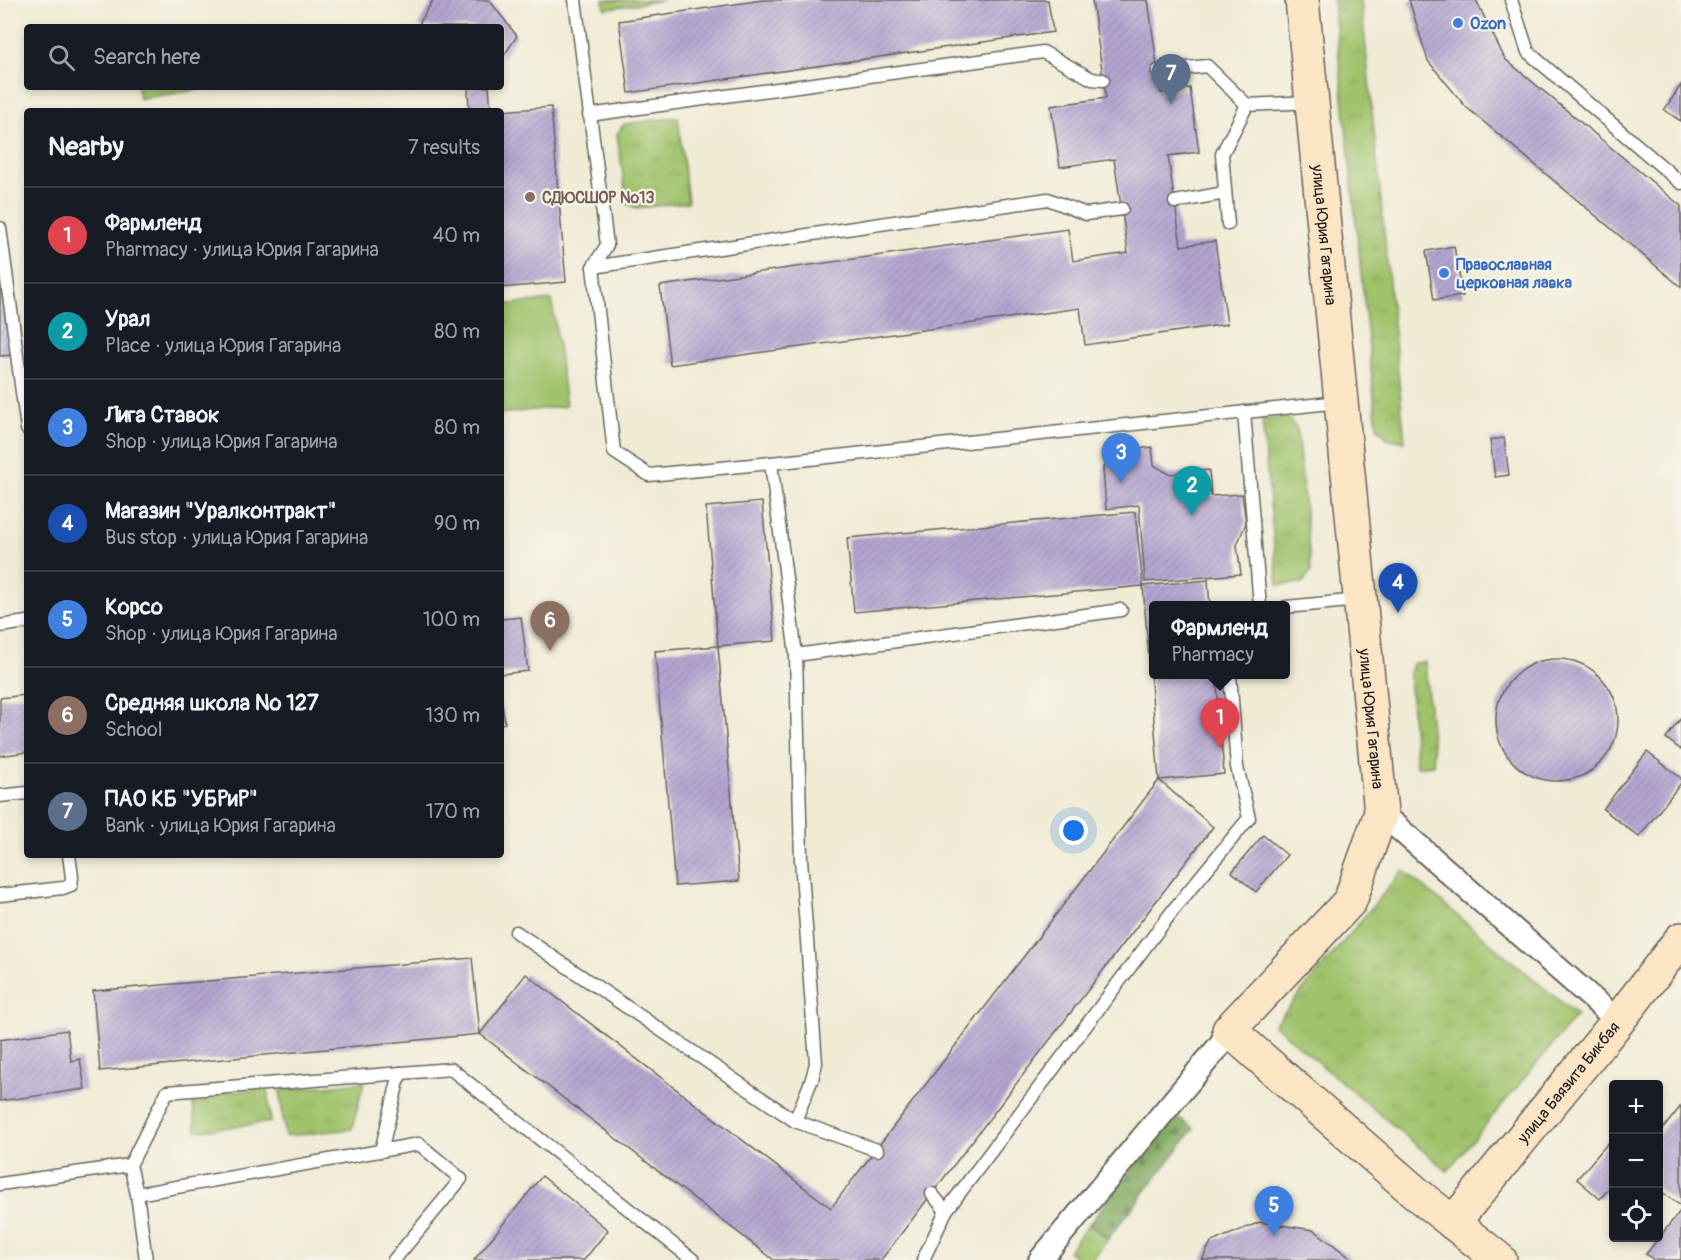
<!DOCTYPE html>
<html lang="en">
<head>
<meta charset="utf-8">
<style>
  body { margin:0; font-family:Pangolin,sans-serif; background:#242831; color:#f1f3f6 }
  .controls { position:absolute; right:18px; bottom:18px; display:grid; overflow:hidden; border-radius:6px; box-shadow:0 3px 9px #0003 }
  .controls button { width:54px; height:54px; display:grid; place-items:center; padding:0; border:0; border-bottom:2px solid #363941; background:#171b24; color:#f1f3f6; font:30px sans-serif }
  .you { position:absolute; left:1074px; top:831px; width:21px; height:21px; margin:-15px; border:4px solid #fff; border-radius:50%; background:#1a73e8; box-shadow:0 0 0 9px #1a73e833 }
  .badge { display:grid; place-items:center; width:39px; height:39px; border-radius:50%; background:#d93025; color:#fff; font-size:20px; font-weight:700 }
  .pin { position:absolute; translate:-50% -50px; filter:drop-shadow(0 2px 3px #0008) }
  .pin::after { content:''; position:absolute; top:32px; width:21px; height:18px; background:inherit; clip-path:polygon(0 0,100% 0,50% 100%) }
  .popup { position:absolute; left:1149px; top:601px; width:141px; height:78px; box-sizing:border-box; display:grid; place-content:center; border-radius:6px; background:#171b24; filter:drop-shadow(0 2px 4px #0005); font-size:20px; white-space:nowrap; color:#9ea1a6 }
  .popup b { font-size:22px; color:#f1f3f6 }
  .popup::after { content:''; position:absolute; left:50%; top:100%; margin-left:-12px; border:12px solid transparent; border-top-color:#171b24 }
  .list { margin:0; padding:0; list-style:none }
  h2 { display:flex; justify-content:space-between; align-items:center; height:78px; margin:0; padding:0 24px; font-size:26px }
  h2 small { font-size:20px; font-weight:400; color:#9ea1a6 }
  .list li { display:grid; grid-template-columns:39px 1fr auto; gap:18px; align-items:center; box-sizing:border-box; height:96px; padding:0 24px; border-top:2px solid #363941 }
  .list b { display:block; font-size:22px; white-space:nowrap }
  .list p { margin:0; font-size:20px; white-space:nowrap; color:#9ea1a6 }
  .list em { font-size:20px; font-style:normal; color:#9ea1a6 }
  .icon { flex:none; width:33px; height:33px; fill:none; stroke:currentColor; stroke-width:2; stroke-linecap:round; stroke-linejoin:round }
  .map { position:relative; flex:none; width:1681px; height:1260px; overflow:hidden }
  .search { position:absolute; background:#171b24; box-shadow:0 3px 9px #0003; left:24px; top:24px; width:480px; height:66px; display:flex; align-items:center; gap:15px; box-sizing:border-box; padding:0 21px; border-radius:6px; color:#9ea1a6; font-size:22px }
  .panel { position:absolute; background:#171b24; box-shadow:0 3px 9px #0003; left:24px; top:108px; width:480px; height:750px; border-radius:6px }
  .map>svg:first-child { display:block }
  .grass { fill:url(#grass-tufts); stroke:#5e6f44; stroke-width:1.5 }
  .forest { fill:url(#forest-firs); stroke:#4e623e; stroke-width:1.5 }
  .pitch { fill:#9fc26b; stroke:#5e6f44; stroke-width:1.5 }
  .building { fill:url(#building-hatch) }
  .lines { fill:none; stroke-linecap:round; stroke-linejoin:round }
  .service-casing { stroke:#66645d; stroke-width:15 }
  .minor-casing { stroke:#66645d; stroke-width:26 }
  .secondary-casing { stroke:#66645d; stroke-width:36 }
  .service { stroke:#fff; stroke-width:12 }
  .minor { stroke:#fff; stroke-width:22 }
  .secondary { stroke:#fce5c4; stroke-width:33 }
  .shop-dot { fill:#3f7fe0; stroke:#f7f3e8; stroke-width:2 }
  .education-dot { fill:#8d6e63; stroke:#f7f3e8; stroke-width:2 }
  .labels { text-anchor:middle; stroke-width:4.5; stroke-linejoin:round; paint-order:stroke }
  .shop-label { font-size:16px; font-weight:bold; fill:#366cbe; stroke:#f7f3e8; text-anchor:start }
  .education-label { font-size:16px; font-weight:bold; fill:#785e54; stroke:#f7f3e8; text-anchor:start }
  .street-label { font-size:16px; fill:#1c1c1c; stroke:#f7f3e8 }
</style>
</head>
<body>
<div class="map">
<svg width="1681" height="1260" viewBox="0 0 1681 1260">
  <defs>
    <pattern id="grass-tufts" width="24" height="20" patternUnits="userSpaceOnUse" patternTransform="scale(1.5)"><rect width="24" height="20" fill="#9fc26b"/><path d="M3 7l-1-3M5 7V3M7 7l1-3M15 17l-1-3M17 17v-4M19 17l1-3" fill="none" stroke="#88a65c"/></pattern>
    <pattern id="forest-firs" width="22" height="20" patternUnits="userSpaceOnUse" patternTransform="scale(1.5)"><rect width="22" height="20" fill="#7fa85f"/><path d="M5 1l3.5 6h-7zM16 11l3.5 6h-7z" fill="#67884e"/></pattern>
    <pattern id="building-hatch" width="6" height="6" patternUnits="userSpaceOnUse" patternTransform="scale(1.5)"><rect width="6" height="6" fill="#b3a5d0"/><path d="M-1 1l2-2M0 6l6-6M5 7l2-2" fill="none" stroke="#998db2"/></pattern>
  </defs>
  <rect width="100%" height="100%" fill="#f7f3e8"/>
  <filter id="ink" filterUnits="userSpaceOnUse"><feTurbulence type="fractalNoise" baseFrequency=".0167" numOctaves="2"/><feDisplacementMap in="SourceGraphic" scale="12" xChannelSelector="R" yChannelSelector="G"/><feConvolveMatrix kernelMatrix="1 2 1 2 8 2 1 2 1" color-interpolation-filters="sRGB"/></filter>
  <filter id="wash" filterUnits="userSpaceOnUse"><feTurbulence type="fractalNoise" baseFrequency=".008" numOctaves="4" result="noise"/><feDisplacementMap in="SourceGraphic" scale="24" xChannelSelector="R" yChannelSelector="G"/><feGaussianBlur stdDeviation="1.35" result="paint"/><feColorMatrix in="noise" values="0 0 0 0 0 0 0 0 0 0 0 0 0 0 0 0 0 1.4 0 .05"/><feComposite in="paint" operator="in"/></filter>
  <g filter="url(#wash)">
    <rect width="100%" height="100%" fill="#f0ebd5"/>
    <g class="grass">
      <path d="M 603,0 L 663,0 L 605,9 Z"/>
      <path d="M 1333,0 L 1361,0 L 1405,442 L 1387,438 L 1377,427 Z"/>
      <path d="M 678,117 L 688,202 L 637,208 L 627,204 L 617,134 L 624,124 Z"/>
      <path d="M 1287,417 L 1297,429 L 1311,571 L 1303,583 L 1278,585 L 1262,420 Z"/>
      <path d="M 1425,662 L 1434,765 L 1416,767 L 1409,673 L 1414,663 Z"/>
      <path d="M 1403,870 L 1577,1015 L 1447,1171 L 1274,1025 Z"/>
      <path d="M 364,1082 L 352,1129 L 285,1136 L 280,1090 Z"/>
      <path d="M 267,1088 L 271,1122 L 196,1131 L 192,1096 Z"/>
      <path d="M 1089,1224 L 1108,1239 L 1092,1260 L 1080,1260 L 1068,1251 Z"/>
    </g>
    <path class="forest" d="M 1174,1114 L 1194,1129 L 1108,1239 L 1089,1224 Z"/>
    <g class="pitch">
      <path d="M 137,87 L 214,87 L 139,99 Z"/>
      <path d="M 552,300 L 566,406 L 501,414 L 501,305 Z"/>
    </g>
    <g id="blocks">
      <g class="building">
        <path d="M 433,0 L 489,0 L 517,36 L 501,60 L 501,27 L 419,27 L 420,22 Z"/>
        <path d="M 763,0 L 1048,0 L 1053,32 L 629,93 L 619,21 Z"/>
        <path d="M 1092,0 L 1148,0 L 1161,93 L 1190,88 L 1199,152 L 1168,156 L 1181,246 L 1215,241 L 1227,324 L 1085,345 L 1080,308 L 670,365 L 660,286 L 1068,229 L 1073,261 L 1128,253 L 1114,159 L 1060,167 L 1051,106 L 1106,98 Z"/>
        <path d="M 1409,0 L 1476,0 L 1505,59 L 1681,206 L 1681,287 L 1466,107 L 1428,61 Z"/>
        <path d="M 1681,85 L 1681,121 L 1664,110 Z"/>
        <path d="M 468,87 L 489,87 L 491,111 L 469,111 Z"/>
        <path d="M 551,107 L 566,282 L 501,288 L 501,111 Z"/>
        <path d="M 1454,246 L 1463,296 L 1434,300 L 1426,251 Z"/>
        <path d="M 0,278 L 1,278 L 12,355 L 0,356 Z"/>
        <path d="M 1504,438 L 1509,475 L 1495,477 L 1490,440 Z"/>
        <path d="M 1152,447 L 1154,465 L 1169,474 L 1209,470 L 1211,496 L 1242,494 L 1246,523 L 1237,545 L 1241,574 L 1145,582 L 1139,505 L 1106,509 L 1103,467 L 1120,455 L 1138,449 Z"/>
        <path d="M 762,502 L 775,641 L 718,646 L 739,881 L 675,886 L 655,651 L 718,646 L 706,507 Z"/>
        <path d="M 1135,512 L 1143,586 L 854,612 L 847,538 Z"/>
        <path d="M 1208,580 L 1210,606 L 1154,606 L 1154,674 L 1216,674 L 1224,774 L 1159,780 L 1213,827 L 881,1260 L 774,1260 L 480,1034 L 100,1071 L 93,991 L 472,958 L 480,1034 L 526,974 L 831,1208 L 1159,780 L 1143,586 Z"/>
        <path d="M 521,617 L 528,671 L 501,674 L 501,619 Z"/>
        <circle cx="1557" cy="720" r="61"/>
        <path d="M 25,695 L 27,705 L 27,752 L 0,756 L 0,698 Z"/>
        <path d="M 501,705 L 502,705 L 505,723 L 501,724 Z"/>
        <path d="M 1681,718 L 1681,750 L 1666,738 Z"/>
        <path d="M 1647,752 L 1681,778 L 1681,783 L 1639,837 L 1603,809 Z"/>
        <path d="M 1263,835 L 1287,855 L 1256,892 L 1232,872 Z"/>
        <path d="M 67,1030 L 71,1061 L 80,1059 L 85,1089 L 0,1101 L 0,1040 Z"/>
        <path d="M 1681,1106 L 1681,1206 L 1658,1189 L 1658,1135 Z"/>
        <path d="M 1608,1143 L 1614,1148 L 1614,1183 L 1600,1199 L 1577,1179 Z"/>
        <path d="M 542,1176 L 608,1230 L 584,1260 L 474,1260 Z"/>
        <path d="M 1681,1210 L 1681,1260 L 1654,1260 L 1646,1254 Z"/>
        <path d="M 1260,1222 L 1314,1230 L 1353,1260 L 1202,1260 L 1211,1242 Z"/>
      </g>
    </g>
  </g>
  <g filter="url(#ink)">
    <use href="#blocks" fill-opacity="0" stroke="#66645d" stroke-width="1.5"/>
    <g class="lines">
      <defs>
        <g id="service">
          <path d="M 575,0 L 607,245 L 593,267 L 614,452 L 649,475 L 791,461 L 1339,402"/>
          <path d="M 1511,0 L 1528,52 L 1681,183"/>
          <path d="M 1158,71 L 1207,66 L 1247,105 L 1312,102"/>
          <path d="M 589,115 L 1043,52 L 1092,79 L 1103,80"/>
          <path d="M 1175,202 L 1225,193"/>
          <path d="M 1228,224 L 1222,154 L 1247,105"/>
          <path d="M 0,228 L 27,429"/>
          <path d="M 593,267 L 1048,199 L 1086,214 L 1122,209"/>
          <path d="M 1244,412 L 1260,606"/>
          <path d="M 771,463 L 796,655 L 1121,610"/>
          <path d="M 1286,607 L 1359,600"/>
          <path d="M 0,626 L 27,622"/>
          <path d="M 0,796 L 27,793"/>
          <path d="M 0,895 L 63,888 L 71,885 L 72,877 L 69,855"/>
          <path d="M 516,932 L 795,1121 L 877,1150"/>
          <path d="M 795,1121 L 812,1079 L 816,1063 L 801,859 L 796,655"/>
          <path d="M 381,1151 L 400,1073"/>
          <path d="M 0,1184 L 130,1165"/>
          <path d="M 137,1194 L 419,1144 L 461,1179 L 394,1260"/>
          <path d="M 932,1194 L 946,1211"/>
          <path d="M 146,1260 L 137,1194 L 130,1165 L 167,1092 L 451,1069 L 693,1260"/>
          <path d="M 923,1260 L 946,1211 L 1174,909 L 1249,818 L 1237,767 L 1230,674"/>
        </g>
        <g id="minor">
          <path d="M 1381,813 L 1618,1021"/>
          <path d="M 1040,1260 L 1220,1045 L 1229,1030"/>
        </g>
        <g id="secondary">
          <path id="s1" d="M 1302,0 L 1381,813 L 1350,901 L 1229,1030 L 1423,1199 L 1500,1260"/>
          <path id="s2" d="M 1453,1223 L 1618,1021 L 1681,939"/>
        </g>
      </defs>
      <use href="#service" class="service-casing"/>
      <use href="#minor" class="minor-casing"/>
      <use href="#secondary" class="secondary-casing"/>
      <use href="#service" class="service"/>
      <use href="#minor" class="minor"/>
      <use href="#secondary" class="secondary"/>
    </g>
  </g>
  <g class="shop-dot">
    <circle cx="1458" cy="23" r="6"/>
    <circle cx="1444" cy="273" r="6"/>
  </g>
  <circle class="education-dot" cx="530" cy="197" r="6"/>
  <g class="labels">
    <g class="shop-label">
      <text x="1470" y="29">Ozon</text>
      <text x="1456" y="270">Православная<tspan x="1456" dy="18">церковная лавка</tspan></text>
    </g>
    <g class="education-label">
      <text x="542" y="203">СДЮСШОР №13</text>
    </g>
    <g class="street-label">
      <text dy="6" stroke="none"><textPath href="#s1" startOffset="236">улица Юрия Гагарина</textPath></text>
      <text dy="6" stroke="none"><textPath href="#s1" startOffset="722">улица Юрия Гагарина</textPath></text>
      <text dy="6" stroke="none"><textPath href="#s2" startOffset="182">улица Баязита Бикбая</textPath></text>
    </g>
  </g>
</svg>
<div class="controls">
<button>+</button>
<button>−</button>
<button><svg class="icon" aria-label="locate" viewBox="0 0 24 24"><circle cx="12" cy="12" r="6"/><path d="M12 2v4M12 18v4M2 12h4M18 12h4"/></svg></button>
</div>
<div class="you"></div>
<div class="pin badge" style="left:1220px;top:748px;background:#e0444e">1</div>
<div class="popup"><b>Фармленд</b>Pharmacy</div>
<div class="pin badge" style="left:1192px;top:516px;background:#0f9aa8">2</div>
<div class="pin badge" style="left:1121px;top:483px;background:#3f7fe0">3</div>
<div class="pin badge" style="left:1398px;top:613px;background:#1a4fb4">4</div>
<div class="pin badge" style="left:1274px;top:1236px;background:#3f7fe0">5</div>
<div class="pin badge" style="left:550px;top:651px;background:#8d6e63">6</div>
<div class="pin badge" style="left:1171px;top:104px;background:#5c6f8a">7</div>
<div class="search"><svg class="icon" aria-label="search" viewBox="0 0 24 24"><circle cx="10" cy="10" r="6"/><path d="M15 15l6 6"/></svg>Search here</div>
<section class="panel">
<h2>Nearby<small>7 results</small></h2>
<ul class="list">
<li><span class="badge" style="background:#e0444e">1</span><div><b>Фармленд</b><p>Pharmacy · улица Юрия Гагарина</p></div><em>40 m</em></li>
<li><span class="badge" style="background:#0f9aa8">2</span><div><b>Урал</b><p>Place · улица Юрия Гагарина</p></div><em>80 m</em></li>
<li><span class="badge" style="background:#3f7fe0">3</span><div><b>Лига Ставок</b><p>Shop · улица Юрия Гагарина</p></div><em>80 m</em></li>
<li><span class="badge" style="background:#1a4fb4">4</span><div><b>Магазин &quot;Уралконтракт&quot;</b><p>Bus stop · улица Юрия Гагарина</p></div><em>90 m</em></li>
<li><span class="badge" style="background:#3f7fe0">5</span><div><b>Корсо</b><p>Shop · улица Юрия Гагарина</p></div><em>100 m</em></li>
<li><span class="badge" style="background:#8d6e63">6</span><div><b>Средняя школа № 127</b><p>School</p></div><em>130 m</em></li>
<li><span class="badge" style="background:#5c6f8a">7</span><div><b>ПАО КБ &quot;УБРиР&quot;</b><p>Bank · улица Юрия Гагарина</p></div><em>170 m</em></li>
</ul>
</section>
</div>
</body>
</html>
